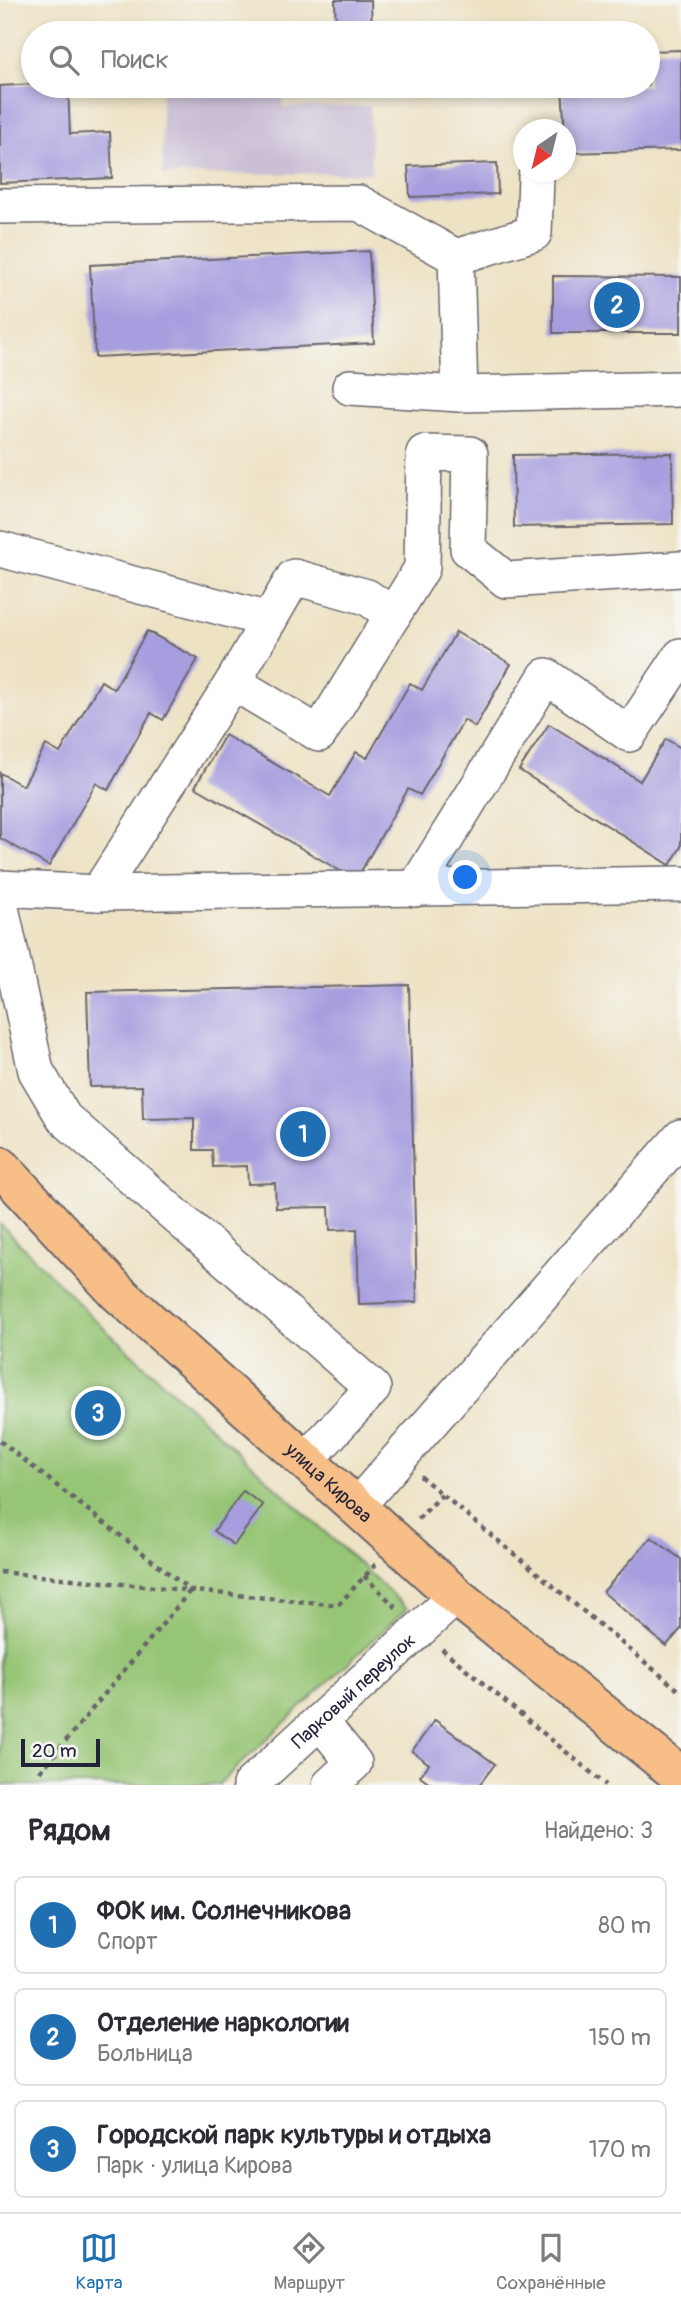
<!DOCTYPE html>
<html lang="ru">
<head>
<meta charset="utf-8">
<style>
  body { margin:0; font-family:Pangolin,sans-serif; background:#f2f2f3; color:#2b2b33 }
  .compass { position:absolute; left:513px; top:119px; width:63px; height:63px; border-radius:50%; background:#fff; box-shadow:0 4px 10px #0003; rotate:215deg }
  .scale { position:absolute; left:21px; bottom:18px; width:79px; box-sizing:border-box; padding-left:7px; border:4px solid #22223b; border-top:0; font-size:19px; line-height:24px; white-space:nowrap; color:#22223b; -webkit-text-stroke:5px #f6f6f2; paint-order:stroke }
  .you { position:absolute; left:466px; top:878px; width:24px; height:24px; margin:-18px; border:5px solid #fff; border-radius:50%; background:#1a73e8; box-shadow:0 0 0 10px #1a73e833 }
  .badge { display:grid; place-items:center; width:46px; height:46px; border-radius:50%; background:#1f6fb2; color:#fff; font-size:23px; font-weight:700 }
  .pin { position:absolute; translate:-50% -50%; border:4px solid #fff; box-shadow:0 2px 7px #0006 }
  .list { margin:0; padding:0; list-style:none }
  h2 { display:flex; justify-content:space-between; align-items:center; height:91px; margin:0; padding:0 28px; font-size:30px }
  h2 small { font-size:23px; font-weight:400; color:#7c7c81 }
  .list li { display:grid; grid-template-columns:46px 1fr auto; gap:21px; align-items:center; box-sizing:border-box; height:98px; margin:0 14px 14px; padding:0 14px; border:2px solid #e1e1e2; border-radius:10px }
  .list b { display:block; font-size:26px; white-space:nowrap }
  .list p { margin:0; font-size:23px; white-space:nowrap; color:#7c7c81 }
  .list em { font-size:23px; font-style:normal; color:#7c7c81 }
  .icon { flex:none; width:38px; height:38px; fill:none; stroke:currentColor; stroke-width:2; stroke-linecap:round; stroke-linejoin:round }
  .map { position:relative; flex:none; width:681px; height:1785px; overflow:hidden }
  .search { position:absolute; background:#fff; box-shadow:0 4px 10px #0003; left:21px; right:21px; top:21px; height:77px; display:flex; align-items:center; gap:18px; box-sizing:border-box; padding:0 24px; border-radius:38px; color:#7c7c81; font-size:26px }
  .sheet { height:427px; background:#fff }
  nav { display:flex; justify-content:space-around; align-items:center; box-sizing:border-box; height:98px; border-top:2px solid #e1e1e2; background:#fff; font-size:19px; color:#7c7c81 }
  nav a { display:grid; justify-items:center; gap:4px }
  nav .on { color:#1f6fb2 }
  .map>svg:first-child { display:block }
  .industrial { fill:#cbbfd5 }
  .green { fill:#96c574; stroke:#5c7458; stroke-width:2 }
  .building { fill:#a79edf }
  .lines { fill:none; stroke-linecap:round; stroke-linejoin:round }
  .minor-casing { stroke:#69656b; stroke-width:38 }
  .major-casing { stroke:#69656b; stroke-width:42 }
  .path { stroke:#69656b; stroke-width:4.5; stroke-dasharray:5 5; stroke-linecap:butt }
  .minor { stroke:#fff; stroke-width:35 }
  .major { stroke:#f7be88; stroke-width:38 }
  .labels { text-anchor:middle; stroke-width:7; stroke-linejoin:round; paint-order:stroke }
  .street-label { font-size:19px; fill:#22223b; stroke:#f6f6f2 }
</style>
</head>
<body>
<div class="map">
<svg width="681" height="1785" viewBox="0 0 681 1785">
  <rect width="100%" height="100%" fill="#f6f6f2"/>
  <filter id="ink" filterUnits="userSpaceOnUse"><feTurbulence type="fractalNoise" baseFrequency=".0143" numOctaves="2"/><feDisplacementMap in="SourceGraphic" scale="14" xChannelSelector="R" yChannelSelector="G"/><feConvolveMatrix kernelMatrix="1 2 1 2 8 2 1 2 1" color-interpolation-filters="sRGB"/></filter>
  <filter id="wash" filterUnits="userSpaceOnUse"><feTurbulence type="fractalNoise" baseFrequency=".00686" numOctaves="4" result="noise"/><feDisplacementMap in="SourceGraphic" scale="28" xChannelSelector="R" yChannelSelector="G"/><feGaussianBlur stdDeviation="1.57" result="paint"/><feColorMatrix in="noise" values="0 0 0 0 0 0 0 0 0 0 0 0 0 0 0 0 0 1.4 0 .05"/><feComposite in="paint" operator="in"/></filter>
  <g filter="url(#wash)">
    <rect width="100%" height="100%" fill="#ede2c4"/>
    <path class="industrial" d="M 161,86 L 282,86 L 283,107 L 370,106 L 371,173 L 163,175 Z"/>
    <path class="green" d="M 0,1224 L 93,1318 L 407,1608 L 218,1785 L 0,1785 Z"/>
    <g id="blocks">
      <g class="building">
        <path d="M 335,0 L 371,0 L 372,33 L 336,33 Z"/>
        <path d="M 681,50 L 681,150 L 566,153 L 562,86 L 648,86 L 648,51 Z"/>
        <path d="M 33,84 L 68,86 L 70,134 L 110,132 L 112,178 L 0,183 L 0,86 Z"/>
        <path d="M 497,163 L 498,194 L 410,197 L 408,166 Z"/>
        <path d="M 369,251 L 374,343 L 95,357 L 90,265 Z"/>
        <path d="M 553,276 L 681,277 L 681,333 L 553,333 Z"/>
        <path d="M 672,453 L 673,524 L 514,527 L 513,455 Z"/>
        <path d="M 147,631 L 198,659 L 163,720 L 151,713 L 108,790 L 96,783 L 49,866 L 0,838 L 0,773 L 23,786 L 46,745 L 60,753 L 101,681 L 114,689 Z"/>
        <path d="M 456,632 L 511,664 L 475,727 L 464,720 L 420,795 L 408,789 L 356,880 L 195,787 L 225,735 L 330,796 L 356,752 L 367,758 L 410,683 L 422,690 Z"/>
        <path d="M 549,724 L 640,781 L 666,739 L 681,748 L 681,847 L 670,865 L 519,770 Z"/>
        <path d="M 409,985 L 417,1302 L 359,1304 L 357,1229 L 330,1230 L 329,1207 L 276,1208 L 275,1183 L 248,1184 L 247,1166 L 213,1167 L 212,1150 L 194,1150 L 194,1118 L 143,1119 L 142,1086 L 90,1087 L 87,992 Z"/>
        <path d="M 243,1491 L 263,1505 L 234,1545 L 214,1531 Z"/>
        <path d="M 651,1537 L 681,1559 L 681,1629 L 666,1646 L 603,1592 Z"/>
        <path d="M 435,1720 L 495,1764 L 479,1785 L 433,1785 L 420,1776 L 429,1764 L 412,1751 Z"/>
      </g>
    </g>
  </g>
  <g filter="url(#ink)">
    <use href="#blocks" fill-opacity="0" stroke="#69656b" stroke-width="2"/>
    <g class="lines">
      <defs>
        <g id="minor">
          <path d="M 0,206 L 359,203 L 456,257 L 460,394"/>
          <path d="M 456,257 L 534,233 L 536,177"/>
          <path d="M 350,387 L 460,394 L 681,389"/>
          <path d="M 0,549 L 269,620"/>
          <path d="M 233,682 L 294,577 L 367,597 L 393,615"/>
          <path d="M 0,888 L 98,893 L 681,884"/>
          <path d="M 415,889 L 546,676 L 629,734 L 681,656"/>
          <path d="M 98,893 L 233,682 L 319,734 L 422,568 L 424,453 L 470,454 L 468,549 L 506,580 L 681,569"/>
          <path d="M 0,903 L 36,1071 L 64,1118 L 373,1388 L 306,1460"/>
          <path d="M 357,1506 L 681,1137"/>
          <path d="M 320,1721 L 354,1763 L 330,1785"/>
          <path id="s1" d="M 250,1785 L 456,1596"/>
        </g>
        <g id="major">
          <path id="s2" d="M 0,1166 L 117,1292 L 456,1596 L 681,1776"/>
        </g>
      </defs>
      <use href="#minor" class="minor-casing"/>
      <use href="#major" class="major-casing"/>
      <g class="path">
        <path d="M 0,1441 L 190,1590"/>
        <path d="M 420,1476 L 681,1692"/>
        <path d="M 418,1519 L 442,1495"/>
        <path d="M 0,1572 L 338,1605 L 376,1564"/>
        <path d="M 364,1576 L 399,1610"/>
        <path d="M 442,1649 L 606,1785"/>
        <path d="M 40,1772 L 190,1591"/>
      </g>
      <use href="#minor" class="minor"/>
      <use href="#major" class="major"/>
    </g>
  </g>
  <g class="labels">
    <g class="street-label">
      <text dy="7" stroke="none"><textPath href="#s2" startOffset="457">улица Кирова</textPath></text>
      <text dy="7" stroke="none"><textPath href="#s1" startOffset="140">Парковый переулок</textPath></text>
    </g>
  </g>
</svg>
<svg class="compass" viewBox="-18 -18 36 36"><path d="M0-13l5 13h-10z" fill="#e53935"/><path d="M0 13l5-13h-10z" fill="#7c7c81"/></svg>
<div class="scale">20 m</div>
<div class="you"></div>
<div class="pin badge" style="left:303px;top:1134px">1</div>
<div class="pin badge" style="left:617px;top:305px">2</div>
<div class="pin badge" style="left:98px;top:1413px">3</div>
<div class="search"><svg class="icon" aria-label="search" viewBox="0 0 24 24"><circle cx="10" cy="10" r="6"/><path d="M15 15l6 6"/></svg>Поиск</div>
</div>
<section class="sheet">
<h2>Рядом<small>Найдено: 3</small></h2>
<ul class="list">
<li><span class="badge">1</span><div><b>ФОК им. Солнечникова</b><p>Спорт</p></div><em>80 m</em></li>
<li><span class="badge">2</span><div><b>Отделение наркологии</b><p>Больница</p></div><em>150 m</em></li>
<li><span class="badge">3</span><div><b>Городской парк культуры и отдыха</b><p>Парк · улица Кирова</p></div><em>170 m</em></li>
</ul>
</section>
<nav>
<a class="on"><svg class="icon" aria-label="map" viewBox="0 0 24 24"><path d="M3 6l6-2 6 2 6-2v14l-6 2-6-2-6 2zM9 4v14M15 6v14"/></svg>Карта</a>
<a><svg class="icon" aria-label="directions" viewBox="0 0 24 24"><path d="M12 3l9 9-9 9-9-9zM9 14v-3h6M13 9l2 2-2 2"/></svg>Маршрут</a>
<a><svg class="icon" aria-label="saved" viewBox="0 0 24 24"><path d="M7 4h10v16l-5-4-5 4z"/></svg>Сохранённые</a>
</nav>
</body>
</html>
